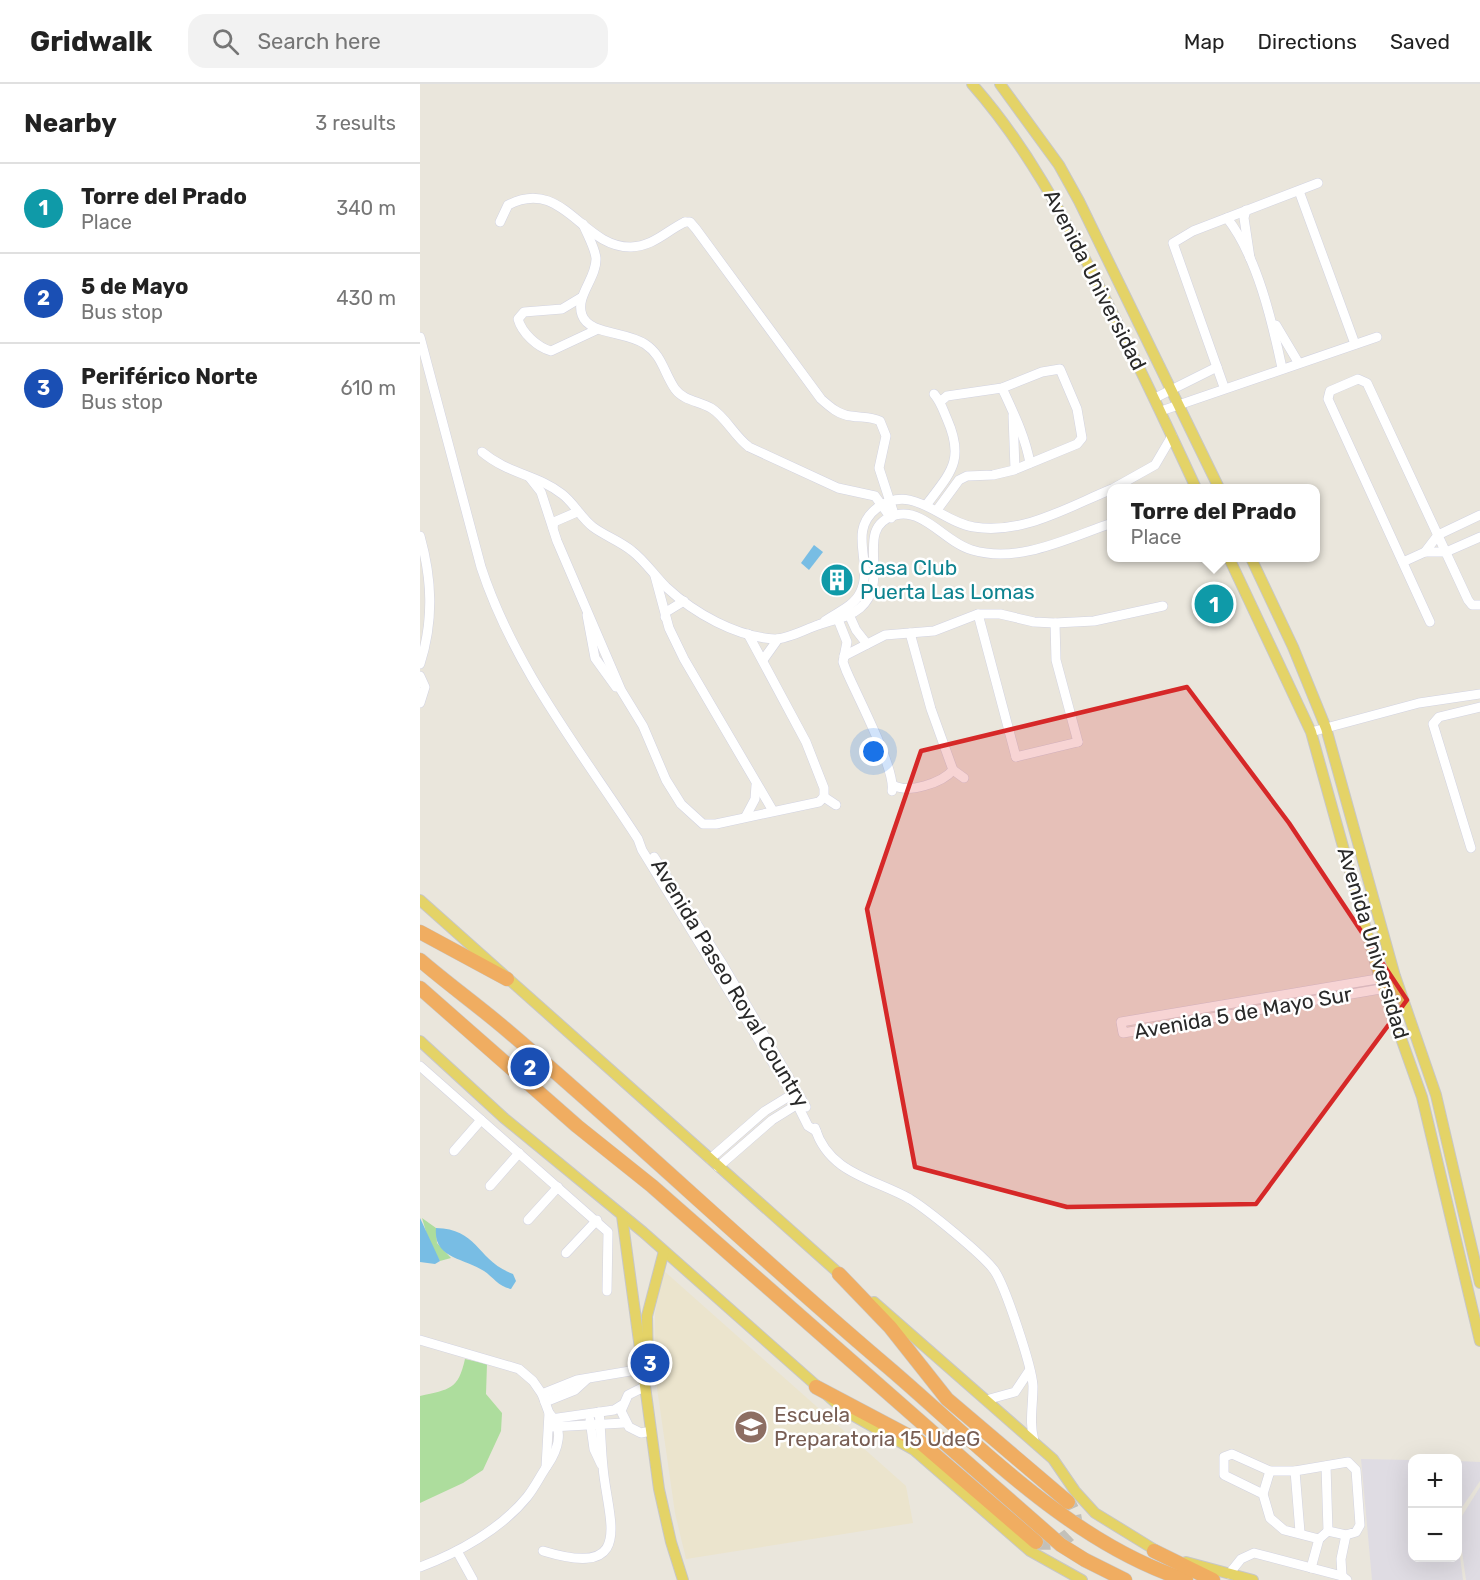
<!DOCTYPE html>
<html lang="en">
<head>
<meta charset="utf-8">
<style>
  body { margin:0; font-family:Rubik,sans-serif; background:#f2f2f2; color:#222 }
  .controls { position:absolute; right:18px; bottom:18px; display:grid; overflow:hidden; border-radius:12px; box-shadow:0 6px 24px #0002 }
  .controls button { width:54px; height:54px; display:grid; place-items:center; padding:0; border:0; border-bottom:2px solid #e0e0e0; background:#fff; color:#222; font:30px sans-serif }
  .you { position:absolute; left:454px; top:668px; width:21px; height:21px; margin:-15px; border:4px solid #fff; border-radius:50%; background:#1a73e8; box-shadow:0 0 0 9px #1a73e833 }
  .badge { display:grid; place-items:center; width:39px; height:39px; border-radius:50%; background:#1a73e8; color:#fff; font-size:20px; font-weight:700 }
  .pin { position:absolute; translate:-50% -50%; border:3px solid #fff; box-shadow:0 2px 6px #0006 }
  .popup { position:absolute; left:687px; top:400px; width:213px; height:78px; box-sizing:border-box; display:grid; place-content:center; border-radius:12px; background:#fff; filter:drop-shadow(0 2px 4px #0005); font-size:20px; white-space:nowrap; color:#767676 }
  .popup b { font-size:22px; color:#222 }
  .popup::after { content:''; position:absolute; left:50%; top:100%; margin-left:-12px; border:12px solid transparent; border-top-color:#fff }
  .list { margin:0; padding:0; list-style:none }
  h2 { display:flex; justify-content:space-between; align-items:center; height:78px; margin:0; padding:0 24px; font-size:26px }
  h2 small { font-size:20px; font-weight:400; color:#767676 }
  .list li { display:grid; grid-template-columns:39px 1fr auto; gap:18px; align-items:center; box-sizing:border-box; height:90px; padding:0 24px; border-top:2px solid #e0e0e0 }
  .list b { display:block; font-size:22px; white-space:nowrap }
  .list p { margin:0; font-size:20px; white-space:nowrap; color:#767676 }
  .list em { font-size:20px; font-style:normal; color:#767676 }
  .icon { flex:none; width:33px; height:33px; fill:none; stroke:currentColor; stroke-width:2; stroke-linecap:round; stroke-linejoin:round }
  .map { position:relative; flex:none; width:1060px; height:1496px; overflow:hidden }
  header { display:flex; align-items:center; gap:36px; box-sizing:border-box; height:84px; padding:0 30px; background:#fff; border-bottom:2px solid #e0e0e0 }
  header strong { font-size:28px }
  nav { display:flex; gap:33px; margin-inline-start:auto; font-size:21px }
  .search { width:420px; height:54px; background:#f2f2f2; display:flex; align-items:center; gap:15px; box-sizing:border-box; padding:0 21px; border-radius:18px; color:#767676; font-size:22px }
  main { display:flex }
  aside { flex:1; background:#fff }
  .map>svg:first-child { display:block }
  .industrial { fill:#dfdce3 }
  .education { fill:#ebe4cd }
  .green { fill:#addd9d }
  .water { fill:#78bde4 }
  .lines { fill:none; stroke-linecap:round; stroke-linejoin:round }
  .highway-tunnel { stroke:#c3c0b8; stroke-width:14; stroke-dasharray:14 7; stroke-linecap:butt }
  .minor-casing { stroke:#d2d3e1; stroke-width:10 }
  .major-casing { stroke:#c7c7c7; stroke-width:12 }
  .highway-casing { stroke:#c7c7c7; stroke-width:15 }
  .minor { stroke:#fff; stroke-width:9 }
  .major { stroke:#e4d367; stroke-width:10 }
  .highway { stroke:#f0ad61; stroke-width:14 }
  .marked { fill:#d62828; fill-opacity:0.2; stroke:#d62828; stroke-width:4.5; stroke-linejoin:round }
  .labels { text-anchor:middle; stroke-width:5; stroke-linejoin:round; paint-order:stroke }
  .street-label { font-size:21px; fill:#292929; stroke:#fff }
  .culture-label { font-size:21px; fill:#0d838f; stroke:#fff; text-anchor:start }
  .education-label { font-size:21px; fill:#785e54; stroke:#fff; text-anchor:start }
</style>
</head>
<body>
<header>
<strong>Gridwalk</strong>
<div class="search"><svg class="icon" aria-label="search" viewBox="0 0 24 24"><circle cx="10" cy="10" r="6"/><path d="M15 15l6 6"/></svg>Search here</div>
<nav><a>Map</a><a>Directions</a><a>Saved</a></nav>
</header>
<main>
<aside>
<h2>Nearby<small>3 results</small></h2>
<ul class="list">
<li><span class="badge" style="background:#0f9aa8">1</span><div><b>Torre del Prado</b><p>Place</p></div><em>340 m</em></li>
<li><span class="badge" style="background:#1a4fb4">2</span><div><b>5 de Mayo</b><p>Bus stop</p></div><em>430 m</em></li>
<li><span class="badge" style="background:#1a4fb4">3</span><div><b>Periférico Norte</b><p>Bus stop</p></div><em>610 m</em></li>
</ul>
</aside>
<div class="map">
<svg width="1060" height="1496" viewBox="0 0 1060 1496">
  <rect width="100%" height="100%" fill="#eae6dc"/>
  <g class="industrial">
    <path d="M 941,1375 L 992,1376 L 992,1474 L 1038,1474 L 1038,1457 L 1043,1496 L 952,1496 Z"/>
    <path d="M 1038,1377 L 1060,1378 L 1060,1397 L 1038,1429 Z"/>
    <path d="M 1060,1403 L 1060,1496 L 1046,1496 L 1039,1446 L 1042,1432 Z"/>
  </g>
  <path class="education" d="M 243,1186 L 486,1402 L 493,1439 L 266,1475 L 255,1429 L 234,1283 L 235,1230 Z"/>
  <g class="green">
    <path d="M 2,1134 L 16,1144 L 17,1159 L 31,1174 L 20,1177 L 9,1158 Z"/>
    <path d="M 45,1275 L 67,1280 L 66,1310 L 82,1329 L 81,1347 L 63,1386 L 43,1399 L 0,1419 L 0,1312 C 30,1305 38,1306 45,1275 Z"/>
  </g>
  <g class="water">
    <path d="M 394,461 L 403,468 L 389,486 L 381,479 Z"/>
    <path d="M 0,1134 L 20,1177 L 15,1180 L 0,1178 Z"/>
    <path d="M 16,1144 C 59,1145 56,1176 93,1190 L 96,1197 L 91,1205 C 79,1203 73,1193 64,1187 C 45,1174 13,1175 16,1144 Z"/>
  </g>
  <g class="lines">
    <path class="highway-tunnel" d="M 616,1458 C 644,1463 667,1446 648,1418"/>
    <defs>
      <g id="minor">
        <path d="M 879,107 L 935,260"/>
        <path d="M 826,126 L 824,134 L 830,174"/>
        <path d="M 807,134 C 837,172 852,237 862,284"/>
        <path d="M 80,138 L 88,121 C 143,92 162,164 211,163 C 234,162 246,147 265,138"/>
        <path d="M 265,138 L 270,138 L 276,145 L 401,315 C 410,323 419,331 431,332 C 441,334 450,332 460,337 L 466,352 L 459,384 L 473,427"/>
        <path d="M 163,140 C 167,150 175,164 176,174 C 177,194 155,212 162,231 C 169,251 206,247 225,260 C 242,271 244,289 255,305 C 264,317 279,317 291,324 C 306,333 314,352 329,363 L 418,404 L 455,412 L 471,434"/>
        <path d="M 162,213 L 142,225 L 104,228 L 98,235 C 102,249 117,263 131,267 L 176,246"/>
        <path d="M 856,241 L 878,278"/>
        <path d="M 0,253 L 61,483 C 94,584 161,667 218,755 L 222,766 L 372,1010 L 388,1042 L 396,1047"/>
        <path d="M 804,303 L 753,159 L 773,147 L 898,99"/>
        <path d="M 582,304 C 594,330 605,352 610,379"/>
        <path d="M 735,314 L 797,283"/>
        <path d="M 741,327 L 957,253"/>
        <path d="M 593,331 L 595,385"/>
        <path d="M 62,368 C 88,390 118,391 142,410 C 154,419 161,434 173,443 C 185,452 200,457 212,467 C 225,477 234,491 246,503 C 274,529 316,553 355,555 C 368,555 386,545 398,541 C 413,535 427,535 440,524 C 473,496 431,443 476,431 C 504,424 526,459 552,466 C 599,480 648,454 692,439"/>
        <path d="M 110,394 L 121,408 L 137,457 L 201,606 L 223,642 L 246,696 L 261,720 L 283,740 L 296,740 L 399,718 L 404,713"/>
        <path d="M 694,404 L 735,381 L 752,352"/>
        <path d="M 507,420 C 531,388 545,376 527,335 C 523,326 521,318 514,310"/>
        <path d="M 517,426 L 539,396 L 547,392 L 573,391 L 594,386 L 657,360 L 662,354 L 657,325 L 640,285 L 622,288 L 582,304 L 527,312 L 521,317"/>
        <path d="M 133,444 L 134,438 L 157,428"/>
        <path d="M 0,452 C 12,495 14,536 0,580"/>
        <path d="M 1005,468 L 1018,451 L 1060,431"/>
        <path d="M 983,478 L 1005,468 L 1026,468 L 1060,453"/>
        <path d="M 235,492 L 249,544 L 264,575 L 353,727"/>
        <path d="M 427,526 L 436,546 L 447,560"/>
        <path d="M 558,530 L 596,673"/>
        <path d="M 167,531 L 175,574 L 196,603"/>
        <path d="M 245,533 L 246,528 L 264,517"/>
        <path d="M 417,533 L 427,558 L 423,578 L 426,586 C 436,610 476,685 472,707"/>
        <path d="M 405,537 C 416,529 434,522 440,509 C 455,480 426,448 457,424 C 493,398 520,438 554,443 C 602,451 648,423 692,405"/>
        <path d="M 1010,538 L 908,315 L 910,307 L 938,295 L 947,299 L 1048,516 L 1052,521 L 1060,521"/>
        <path d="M 635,539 L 636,576 L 658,658"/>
        <path d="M 490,549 L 511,625 L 533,686"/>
        <path d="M 328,550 L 386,658 L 404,704 L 404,713"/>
        <path d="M 424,572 L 465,551 L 514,547 L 558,530 L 580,530 L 614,538 L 635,539 L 674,537 L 743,522"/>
        <path d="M 343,576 L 358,555"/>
        <path d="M 0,592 L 5,603 L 0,619"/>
        <path d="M 891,648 L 999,619 L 1060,610"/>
        <path d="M 596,673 L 658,658"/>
        <path d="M 533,686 L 544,694"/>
        <path d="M 473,701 C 488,710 522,699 533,686"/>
        <path d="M 404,713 L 416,721"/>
        <path d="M 326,732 L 335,715 L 336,701"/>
        <path d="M 1051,764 L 1013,640 L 1019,633 L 1060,623"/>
        <path d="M 234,773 L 303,881 L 386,1023"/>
        <path d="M 975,892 L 701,938 L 703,949 L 978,902"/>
        <path d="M 0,982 L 188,1148 L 187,1207"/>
        <path d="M 395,1044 C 409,1090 455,1095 490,1115 C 508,1126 562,1170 574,1186 C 585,1201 612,1283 613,1302 C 613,1322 609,1338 614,1357"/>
        <path d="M 34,1067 L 61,1036"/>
        <path d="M 290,1075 L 345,1027 L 376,1008"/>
        <path d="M 298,1083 L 352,1036 L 381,1018"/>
        <path d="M 70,1102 L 99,1069"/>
        <path d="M 108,1136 L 138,1103"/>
        <path d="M 146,1169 L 177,1136"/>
        <path d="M 0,1256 L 99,1285 L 113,1297 L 122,1310 L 129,1329 L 126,1383"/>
        <path d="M 224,1303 L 208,1311 L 201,1327 L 209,1343 L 221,1349 L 231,1347"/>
        <path d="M 122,1310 L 157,1296 L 222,1285"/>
        <path d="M 566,1316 L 595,1308 L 609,1287"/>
        <path d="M 125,1318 L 155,1306 L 167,1295"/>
        <path d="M 131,1335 L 194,1326 L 202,1321"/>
        <path d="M 170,1336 L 174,1365 L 181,1380"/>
        <path d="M 131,1343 L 204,1339"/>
        <path d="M 812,1370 L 850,1387 L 875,1387 L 928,1378 L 936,1386 L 940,1441 L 936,1448 L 926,1451 L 908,1447 L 899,1455 L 864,1446 L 850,1434 L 843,1410 L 804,1391 L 804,1373 Z"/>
        <path d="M 906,1382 L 908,1447"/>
        <path d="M 875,1387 L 880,1448"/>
        <path d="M 843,1410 L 850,1387"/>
        <path d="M 37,1467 L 53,1496"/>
        <path d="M 123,1467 C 218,1496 187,1434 183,1383 C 181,1365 181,1346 179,1328"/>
        <path d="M 0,1483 C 38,1469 81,1445 107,1413 C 115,1403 120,1392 127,1382 C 138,1366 145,1345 129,1329"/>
        <path d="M 891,1484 L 899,1455"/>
        <path d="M 809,1490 L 821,1475 L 834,1469 L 922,1492 L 927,1496"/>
        <path d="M 922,1492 L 921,1475 L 926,1451"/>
      </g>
      <g id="major">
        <path d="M 552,0 C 606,61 643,131 680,204 C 713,270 745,337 776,404"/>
        <path d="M 580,0 L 639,81 L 659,117 L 799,404"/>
        <path d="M 809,474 L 891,648 L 960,895 L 1002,1013 L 1060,1257"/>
        <path d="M 831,474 L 873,563 L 906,644 L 975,892 L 1016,1011 L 1060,1199"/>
        <path d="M 0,816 L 423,1193"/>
        <path d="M 0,957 L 84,1034 L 223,1148 L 425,1327 L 494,1366 L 610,1467 L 662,1496"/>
        <path d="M 202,1132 L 239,1405 L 251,1458 L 263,1496"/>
        <path d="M 454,1218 L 633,1375 L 655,1407 L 675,1429 L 740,1469"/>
        <path d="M 228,1282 L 227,1232 L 244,1167"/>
        <path d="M 766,1478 L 833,1496"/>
      </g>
      <g id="highway">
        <path d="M 0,848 L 87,895"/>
        <path d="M 0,876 C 29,901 60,923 89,948 C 218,1058 340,1175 469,1284 C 560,1362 651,1459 766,1496"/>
        <path d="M 0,904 L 157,1042 L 232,1102 L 641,1461 L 665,1476 L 705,1496"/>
        <path d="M 419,1190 L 470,1243 L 527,1315 L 648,1418"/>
        <path d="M 396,1303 L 500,1358 L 616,1458"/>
        <path d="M 734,1467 L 793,1496"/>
      </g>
    </defs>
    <use href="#minor" class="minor-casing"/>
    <use href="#major" class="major-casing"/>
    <use href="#highway" class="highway-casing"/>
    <use href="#minor" class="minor"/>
    <use href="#major" class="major"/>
    <use href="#highway" class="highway"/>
  </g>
  <path class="marked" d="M 767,603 L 869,739 L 987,916 L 836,1120 L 647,1123 L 495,1083 L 447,825 L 501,667 Z"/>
  <defs>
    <symbol id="building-disc" viewBox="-11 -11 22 22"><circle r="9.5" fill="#0f9aa8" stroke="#fff"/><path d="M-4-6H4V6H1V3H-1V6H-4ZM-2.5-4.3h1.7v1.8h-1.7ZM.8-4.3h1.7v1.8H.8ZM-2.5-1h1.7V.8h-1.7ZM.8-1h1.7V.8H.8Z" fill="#fff"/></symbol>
    <symbol id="university-disc" viewBox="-11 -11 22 22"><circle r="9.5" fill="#8d6e63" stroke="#fff"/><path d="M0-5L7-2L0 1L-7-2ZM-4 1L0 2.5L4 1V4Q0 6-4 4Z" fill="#fff"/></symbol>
  </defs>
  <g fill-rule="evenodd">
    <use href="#building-disc" x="398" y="477" width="38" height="38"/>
    <use href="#university-disc" x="312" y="1324" width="38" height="38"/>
  </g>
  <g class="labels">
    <g class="street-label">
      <text transform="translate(675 196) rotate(63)" y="7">Avenida Universidad</text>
      <text transform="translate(953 859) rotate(73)" y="7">Avenida Universidad</text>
      <text transform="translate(310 899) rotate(59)" y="7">Avenida Paseo Royal Country</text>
      <text transform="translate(823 929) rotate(-10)" y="7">Avenida 5 de Mayo Sur</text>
    </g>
    <g class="culture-label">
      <text x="440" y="491">Casa Club<tspan x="440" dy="24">Puerta Las Lomas</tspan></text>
    </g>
    <g class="education-label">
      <text x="354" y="1338">Escuela<tspan x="354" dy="24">Preparatoria 15 UdeG</tspan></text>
    </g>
  </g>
</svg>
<div class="controls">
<button>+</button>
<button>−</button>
</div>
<div class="you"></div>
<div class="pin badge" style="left:794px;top:520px;background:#0f9aa8">1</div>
<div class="popup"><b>Torre del Prado</b>Place</div>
<div class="pin badge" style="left:110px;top:983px;background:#1a4fb4">2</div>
<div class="pin badge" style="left:230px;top:1279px;background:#1a4fb4">3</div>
</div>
</main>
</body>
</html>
